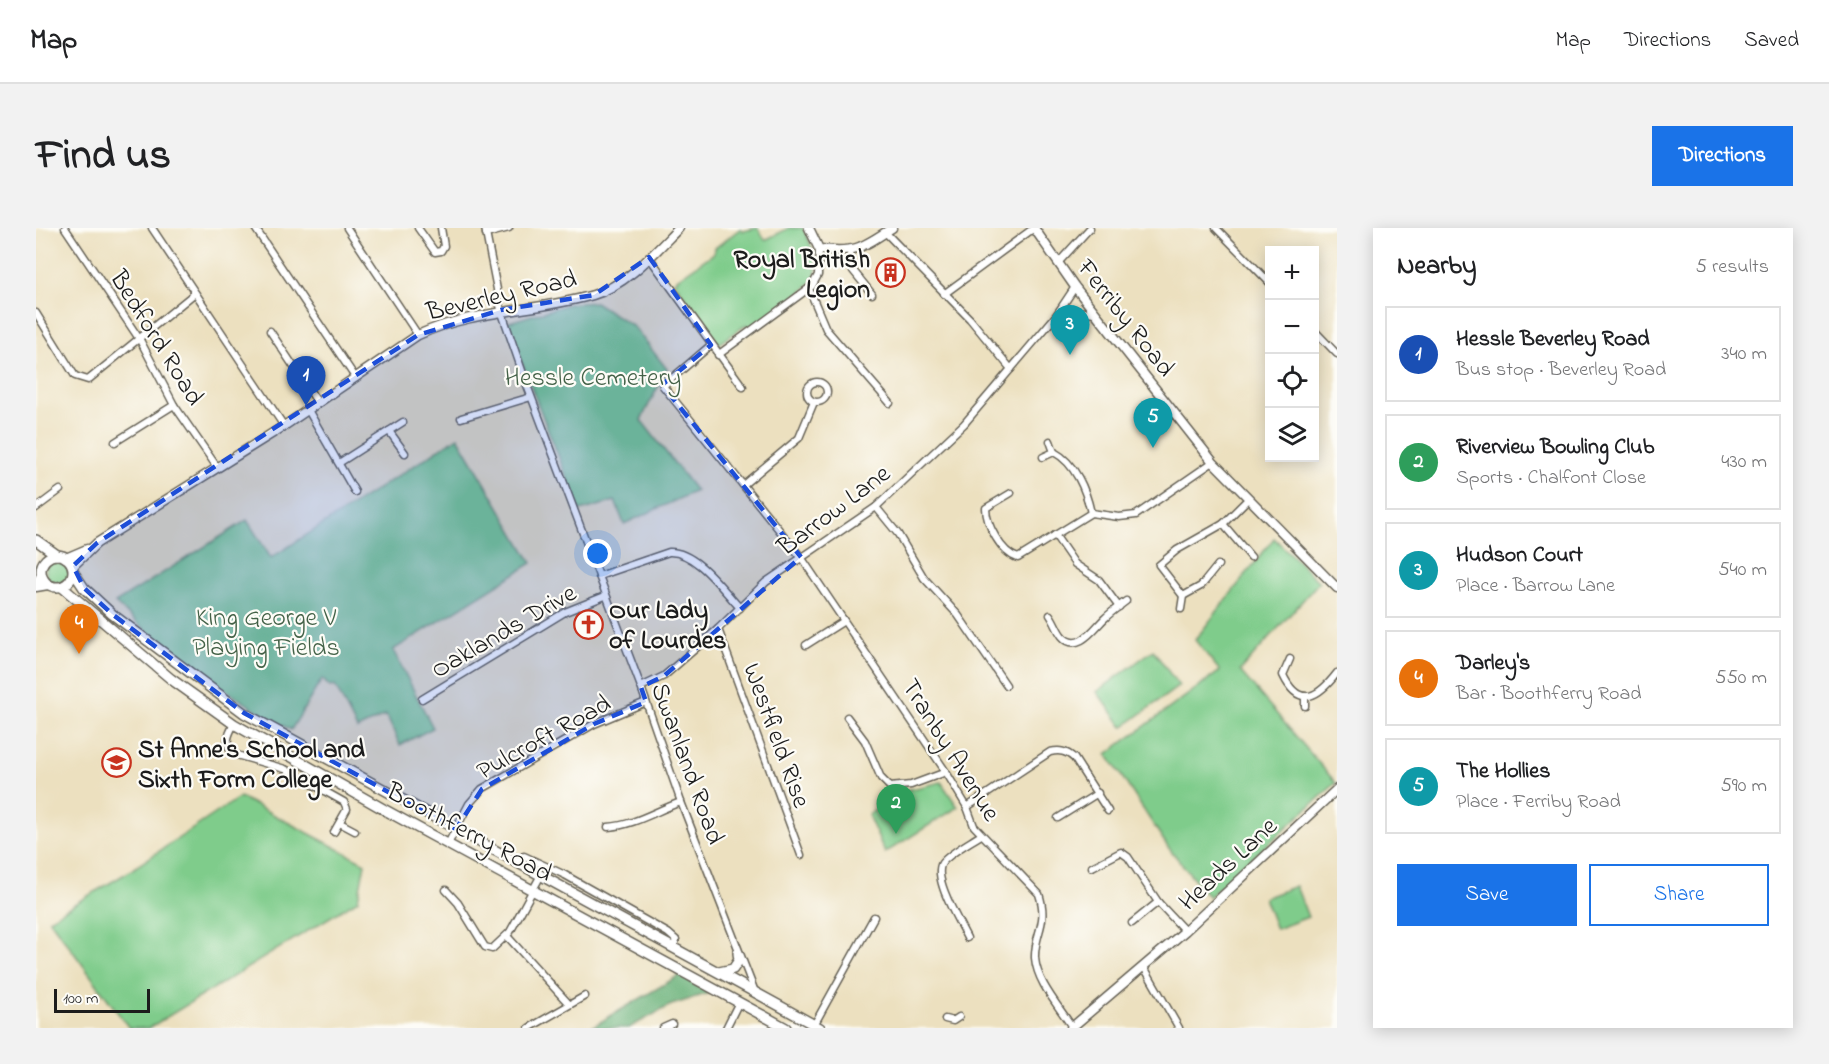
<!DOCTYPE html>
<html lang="en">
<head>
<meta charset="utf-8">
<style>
  body { margin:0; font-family:"Indie Flower",sans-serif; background:#f2f2f2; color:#202124 }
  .controls { position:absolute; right:18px; top:18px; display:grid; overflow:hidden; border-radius:0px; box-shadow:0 3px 15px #0003 }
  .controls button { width:54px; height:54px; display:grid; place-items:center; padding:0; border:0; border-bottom:2px solid #e0e0e0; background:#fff; color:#202124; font:30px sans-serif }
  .scale { position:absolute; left:18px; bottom:15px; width:96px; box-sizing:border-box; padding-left:6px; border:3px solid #1c1c1c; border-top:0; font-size:16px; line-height:21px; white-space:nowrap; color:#1c1c1c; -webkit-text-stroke:4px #fdfcf7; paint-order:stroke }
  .you { position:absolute; left:562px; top:326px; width:21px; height:21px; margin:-15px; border:4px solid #fff; border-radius:50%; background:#1a73e8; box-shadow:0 0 0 9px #1a73e833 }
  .badge { display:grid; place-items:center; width:39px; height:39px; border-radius:50%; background:#1a73e8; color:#fff; font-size:20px; font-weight:700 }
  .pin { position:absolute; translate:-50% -50px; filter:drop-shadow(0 2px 3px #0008) }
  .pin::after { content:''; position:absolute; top:32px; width:21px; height:18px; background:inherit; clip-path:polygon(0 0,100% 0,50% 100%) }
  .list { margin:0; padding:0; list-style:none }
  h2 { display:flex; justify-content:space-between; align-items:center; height:78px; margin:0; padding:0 24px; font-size:26px }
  h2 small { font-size:20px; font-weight:400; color:#757577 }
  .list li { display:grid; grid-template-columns:39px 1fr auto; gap:18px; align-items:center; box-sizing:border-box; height:96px; margin:0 12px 12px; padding:0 12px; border:2px solid #e0e0e0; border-radius:0px }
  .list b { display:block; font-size:22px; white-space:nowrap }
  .list p { margin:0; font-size:20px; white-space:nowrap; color:#757577 }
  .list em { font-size:20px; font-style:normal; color:#757577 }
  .actions { display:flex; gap:12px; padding:18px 24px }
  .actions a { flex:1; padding:14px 0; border:2px solid #1a73e8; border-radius:0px; text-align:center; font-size:21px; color:#1a73e8 }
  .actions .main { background:#1a73e8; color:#fff }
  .icon { flex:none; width:33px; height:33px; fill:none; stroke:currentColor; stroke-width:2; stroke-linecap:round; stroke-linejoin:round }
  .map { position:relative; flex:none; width:1301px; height:800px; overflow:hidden; border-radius:0px }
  header { display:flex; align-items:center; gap:36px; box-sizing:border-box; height:84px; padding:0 30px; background:#fff; border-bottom:2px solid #e0e0e0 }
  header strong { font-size:28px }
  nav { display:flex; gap:33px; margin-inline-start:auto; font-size:21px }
  .intro { display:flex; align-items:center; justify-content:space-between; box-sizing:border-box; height:144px; padding:0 36px }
  h1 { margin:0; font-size:42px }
  .button { padding:15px 27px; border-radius:0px; background:#1a73e8; color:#fff; font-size:21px; font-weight:700 }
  main { display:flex; gap:36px; padding:0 36px }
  aside { flex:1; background:#fff; border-radius:0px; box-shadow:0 3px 15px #0003 }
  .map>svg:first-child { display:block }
  .green { fill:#7fcc8b; stroke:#4e7454; stroke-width:1.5 }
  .forest { fill:#67b077; stroke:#42664a; stroke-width:1.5 }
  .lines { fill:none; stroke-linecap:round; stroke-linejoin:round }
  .street-casing { stroke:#656155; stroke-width:9 }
  .secondary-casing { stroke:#656155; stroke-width:11 }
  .primary-casing { stroke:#656155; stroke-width:12 }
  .street { stroke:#fff; stroke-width:6 }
  .secondary { stroke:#fff; stroke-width:8 }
  .primary { stroke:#fff; stroke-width:9 }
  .marked { fill:#1d4ed8; fill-opacity:0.2; stroke:#1d4ed8; stroke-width:4.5; stroke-dasharray:12 8; stroke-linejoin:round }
  .labels { text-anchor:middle; stroke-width:4.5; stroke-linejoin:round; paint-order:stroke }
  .poi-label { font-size:26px; font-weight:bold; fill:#1c1c1c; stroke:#fdfcf7; text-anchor:start }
  .street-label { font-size:26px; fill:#1c1c1c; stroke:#fdfcf7 }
  .park-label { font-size:26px; fill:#446248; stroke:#fdfcf7 }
</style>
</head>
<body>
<header>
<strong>Map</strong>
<nav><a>Map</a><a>Directions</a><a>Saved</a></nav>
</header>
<div class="intro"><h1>Find us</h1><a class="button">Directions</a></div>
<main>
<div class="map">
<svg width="1301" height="800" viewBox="0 0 1301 800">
  <rect width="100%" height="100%" fill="#fdfcf7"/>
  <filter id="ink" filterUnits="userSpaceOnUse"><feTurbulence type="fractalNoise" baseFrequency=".0167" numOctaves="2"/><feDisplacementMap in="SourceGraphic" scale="12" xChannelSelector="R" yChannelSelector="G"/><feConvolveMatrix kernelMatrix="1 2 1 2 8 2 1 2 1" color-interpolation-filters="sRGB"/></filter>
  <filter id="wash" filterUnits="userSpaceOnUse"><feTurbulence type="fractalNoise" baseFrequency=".008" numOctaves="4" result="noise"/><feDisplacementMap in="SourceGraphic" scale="24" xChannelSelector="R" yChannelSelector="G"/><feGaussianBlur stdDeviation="1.35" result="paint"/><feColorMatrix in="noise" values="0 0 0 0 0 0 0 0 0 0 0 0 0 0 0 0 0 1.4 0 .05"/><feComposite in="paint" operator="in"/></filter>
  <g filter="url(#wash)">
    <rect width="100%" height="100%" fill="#ece0bf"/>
    <g class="green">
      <path d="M 705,0 L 707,3 L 722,0 L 729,12 L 753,0 L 767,0 C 773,13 786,36 778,50 C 769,67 731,89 714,100 L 710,97 L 681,117 L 638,53 L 678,25 L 679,20 Z"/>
      <path d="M 559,74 L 598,99 L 631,141 L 605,192 L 660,263 L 588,296 L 579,273 L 544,283 L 470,95 L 533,76 Z"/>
      <path d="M 422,209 L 496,335 L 357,422 L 397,500 L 364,517 L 350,487 L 321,501 L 299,458 L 294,459 L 286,451 L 255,502 C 192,467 132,424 79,375 L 211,292 L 235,330 Z"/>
      <path d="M 1238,310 L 1283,354 L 1204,443 L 1300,555 L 1173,669 L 1132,619 L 1071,526 L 1184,443 L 1159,412 Z"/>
      <circle cx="22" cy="343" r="12"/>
      <path d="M 1117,422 L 1143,458 L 1087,499 L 1061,464 Z"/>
      <path d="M 905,554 L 922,579 L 849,625 L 832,587 L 867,563 Z"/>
      <path d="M 204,569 L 329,635 L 322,672 L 113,800 L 93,800 L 13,691 L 89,646 Z"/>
      <path d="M 1260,658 L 1272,689 L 1240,701 L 1228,670 Z"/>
    </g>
    <path class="forest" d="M 644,747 L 673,765 L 633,778 L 593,800 L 554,800 Z"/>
  </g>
  <g filter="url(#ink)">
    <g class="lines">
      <defs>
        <g id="street">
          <path d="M 29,0 L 104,112 L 138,177 L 181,239"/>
          <path d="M 116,0 L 248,198"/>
          <path d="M 219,0 L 319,149"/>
          <path d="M 311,0 L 382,107"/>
          <path d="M 382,0 L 399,24 L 405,23 L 408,18 L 405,0"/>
          <path d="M 449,0 L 465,82 L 492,160 L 605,459 L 645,574 L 719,764"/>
          <path d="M 1180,0 L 1234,55"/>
          <path d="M 849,4 L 934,91 L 975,141"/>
          <path d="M 450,6 L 473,0"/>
          <path d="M 814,23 L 815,40 L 836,66"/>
          <path d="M 613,29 L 707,159"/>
          <path d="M 1022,35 L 1054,0"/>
          <path d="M 773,61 L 790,101 L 854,175"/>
          <path d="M 908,66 L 998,0"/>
          <path d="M 0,85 L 39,148 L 52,152 L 159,65"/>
          <path d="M 1019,89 L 1037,83 L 1060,85"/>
          <path d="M 1278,102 L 1301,126"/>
          <path d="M 234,103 L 282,175"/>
          <path d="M 675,117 L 627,158 L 765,329 L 910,544 L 931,579 L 938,598 L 1003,666 C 1013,696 998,705 999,730 C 1001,755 1023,778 1036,799"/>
          <path d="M 682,127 L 776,58 L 782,47 L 783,21"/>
          <circle cx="781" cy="164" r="10"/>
          <path d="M 272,182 L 319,264"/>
          <path d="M 425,190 L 495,169"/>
          <path d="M 353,203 L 369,225"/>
          <path d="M 79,214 L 138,177"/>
          <path d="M 1018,224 C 1039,235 1050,262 1055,285"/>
          <path d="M 1007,229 L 1018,224 L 1014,213"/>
          <path d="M 303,235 L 367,194"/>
          <path d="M 707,257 L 763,210 L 778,174"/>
          <path d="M 975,265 L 950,280 C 950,296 965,325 982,330 L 1055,285 L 1083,289 L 1100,287 L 1177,234"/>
          <path d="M 840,279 L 862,306 L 888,350 L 922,387 L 970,457"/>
          <path d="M 0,280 L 24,262"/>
          <path d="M 1187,296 L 1215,329"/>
          <path d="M 1019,307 L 1039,336 L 1063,352 L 1083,379"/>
          <path d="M 1182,337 L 1165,358 L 1147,368 L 1123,337 L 1141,322 L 1187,296 L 1212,271"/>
          <path d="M 563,348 L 633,324 C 660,323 686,361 704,380"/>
          <path d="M 1145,381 L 1147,368"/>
          <path d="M 1014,387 C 1019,394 1021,402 1026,408 C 1041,426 1058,401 1068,391 C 1074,385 1082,379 1090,373"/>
          <path d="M 682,401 L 765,627"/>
          <path d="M 770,417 L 808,393"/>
          <path d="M 1254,431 L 1247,447 C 1264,483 1284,467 1301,445"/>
          <path d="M 605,459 L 628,448 L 682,401 L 730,354 L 840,279 L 928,196 L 1019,89 L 1039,59"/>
          <path d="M 386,471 L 529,384 L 569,368"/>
          <path d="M 1269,478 L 1269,468"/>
          <path d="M 811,489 L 829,513 L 845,550 L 854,559 L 875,557 L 910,544"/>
          <path d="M 198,496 C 192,507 188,515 197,526 L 249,541 L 308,574 L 311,581 L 298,604"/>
          <path d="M 931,579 L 1014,524 C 1024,522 1030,523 1038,530 L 1072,583"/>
          <path d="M 1022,590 L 1062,565"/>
          <path d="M 304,595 L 319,603"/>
          <path d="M 572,599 C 599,597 619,583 645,574"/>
          <path d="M 412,616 L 433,576 L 446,561 L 558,496 L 610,474"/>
          <path d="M 479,633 L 488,628 L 529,647 L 632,705 L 640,712 L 637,720"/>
          <path d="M 1056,639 L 1085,624 L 1092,629 L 1122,674 L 1149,703"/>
          <path d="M 410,662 L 422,675 L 449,719 L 456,721 L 474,704 L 505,647"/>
          <path d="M 1096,695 L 1122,674"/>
          <path d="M 471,708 L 533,776"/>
          <path d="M 931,710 C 924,695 896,650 906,635 C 915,624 933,615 945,607"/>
          <path d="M 1108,739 L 1143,800"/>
          <path d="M 909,791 L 917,793 L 923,789"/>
          <path d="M 778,797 L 838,689"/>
          <path d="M 493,800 L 549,768"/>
          <path d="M 627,800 L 636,796"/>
          <path d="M 690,800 L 703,774"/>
        </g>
        <g id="secondary">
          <path d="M 773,0 L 783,21 C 821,25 825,20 856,0"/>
          <path d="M 998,0 L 1039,59 L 1177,234 L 1301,360"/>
          <path d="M 30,330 L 51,321"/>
          <path d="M 37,338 L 61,315 L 248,198 L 382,107 C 438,81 499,84 557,67 C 591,57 619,24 643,0"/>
          <path d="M 0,355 L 5,347"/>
          <path d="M 0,359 L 12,357"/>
          <path d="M 1035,800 L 1149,703 L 1301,561"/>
        </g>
        <g id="primary">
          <path d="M 0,312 L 21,327"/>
          <circle cx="21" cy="343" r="16"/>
          <path d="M 38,345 L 48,360 L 76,386 L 208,485 L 784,800"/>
          <path d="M 26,359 L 135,451 L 198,496 L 349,582 L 750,800"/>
          <path d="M 683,744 L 697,741 L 703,732 L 702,725"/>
        </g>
      </defs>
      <use href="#street" class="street-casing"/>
      <use href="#secondary" class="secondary-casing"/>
      <use href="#primary" class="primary-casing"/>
      <use href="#street" class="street"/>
      <use href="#secondary" class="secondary"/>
      <use href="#primary" class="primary"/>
    </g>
  </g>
  <path class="marked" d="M 613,29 L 675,117 L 626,157 L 765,329 L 628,448 L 605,459 L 610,474 L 558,496 L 446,561 L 420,601 L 208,485 L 76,386 L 48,360 L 37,338 L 61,315 L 382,107 L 465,82 L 558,67 Z"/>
  <defs>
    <symbol id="building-ring" viewBox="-11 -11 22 22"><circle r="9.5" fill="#fdfcf7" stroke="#c8321e" stroke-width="1.5"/><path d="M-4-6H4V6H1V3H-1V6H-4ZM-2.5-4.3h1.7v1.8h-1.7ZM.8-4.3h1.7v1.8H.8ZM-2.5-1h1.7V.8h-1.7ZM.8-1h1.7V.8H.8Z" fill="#c8321e"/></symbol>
    <symbol id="church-ring" viewBox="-11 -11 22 22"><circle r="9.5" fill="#fdfcf7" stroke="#c8321e" stroke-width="1.5"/><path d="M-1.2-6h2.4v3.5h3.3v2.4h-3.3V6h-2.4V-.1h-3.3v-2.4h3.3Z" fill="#c8321e"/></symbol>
    <symbol id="school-ring" viewBox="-11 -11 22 22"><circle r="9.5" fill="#fdfcf7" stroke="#c8321e" stroke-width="1.5"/><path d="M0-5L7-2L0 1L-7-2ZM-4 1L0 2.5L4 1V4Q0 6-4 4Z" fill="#c8321e"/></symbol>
  </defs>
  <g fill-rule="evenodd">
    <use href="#building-ring" x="838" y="28" width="33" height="33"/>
    <use href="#church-ring" x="536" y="380" width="33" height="33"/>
    <use href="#school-ring" x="64" y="518" width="33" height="33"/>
  </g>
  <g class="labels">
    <g class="poi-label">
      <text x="834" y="39" text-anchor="end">Royal British<tspan x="834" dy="30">Legion</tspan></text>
      <text x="573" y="390">Our Lady<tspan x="573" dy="30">of Lourdes</tspan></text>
      <text x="102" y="529">St Anne's School and<tspan x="102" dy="30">Sixth Form College</tspan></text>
    </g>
    <g class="street-label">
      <text transform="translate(465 66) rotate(-13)" y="9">Beverley Road</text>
      <text transform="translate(1091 89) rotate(52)" y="9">Ferriby Road</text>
      <text transform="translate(122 109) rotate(58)" y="9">Bedford Road</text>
      <text transform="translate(797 281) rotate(-37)" y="9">Barrow Lane</text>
      <text transform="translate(467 402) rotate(-30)" y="9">Oaklands Drive</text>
      <text transform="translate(742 507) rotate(70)" y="9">Westfield Rise</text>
      <text transform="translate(507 508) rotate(-29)" y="9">Pulcroft Road</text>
      <text transform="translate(916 521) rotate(58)" y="9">Tranby Avenue</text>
      <text transform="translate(653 535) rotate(70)" y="9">Swanland Road</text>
      <text transform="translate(434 603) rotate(28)" y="9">Boothferry Road</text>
      <text transform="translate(1191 635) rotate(-43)" y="9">Heads Lane</text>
    </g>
    <g class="park-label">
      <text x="557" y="157">Hessle Cemetery</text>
      <text x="230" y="397">King George V<tspan x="230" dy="30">Playing Fields</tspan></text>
    </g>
  </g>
</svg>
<div class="controls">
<button>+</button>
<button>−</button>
<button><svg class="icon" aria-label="locate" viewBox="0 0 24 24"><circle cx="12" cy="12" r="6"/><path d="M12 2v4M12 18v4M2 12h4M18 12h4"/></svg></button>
<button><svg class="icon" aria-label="layers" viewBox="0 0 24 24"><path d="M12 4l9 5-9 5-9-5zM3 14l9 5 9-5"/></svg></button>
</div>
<div class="scale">100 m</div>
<div class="you"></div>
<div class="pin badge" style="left:270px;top:178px;background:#1a4fb4">1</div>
<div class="pin badge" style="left:860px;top:606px;background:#2e9e5b">2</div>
<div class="pin badge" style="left:1034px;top:127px;background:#0f9aa8">3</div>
<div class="pin badge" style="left:43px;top:426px;background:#e8710a">4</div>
<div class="pin badge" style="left:1117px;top:220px;background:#0f9aa8">5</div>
</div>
<aside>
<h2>Nearby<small>5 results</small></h2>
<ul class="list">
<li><span class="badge" style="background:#1a4fb4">1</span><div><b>Hessle Beverley Road</b><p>Bus stop · Beverley Road</p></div><em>340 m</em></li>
<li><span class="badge" style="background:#2e9e5b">2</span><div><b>Riverview Bowling Club</b><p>Sports · Chalfont Close</p></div><em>430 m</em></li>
<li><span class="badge" style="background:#0f9aa8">3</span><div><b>Hudson Court</b><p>Place · Barrow Lane</p></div><em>540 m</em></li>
<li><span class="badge" style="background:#e8710a">4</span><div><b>Darley's</b><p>Bar · Boothferry Road</p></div><em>550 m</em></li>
<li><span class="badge" style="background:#0f9aa8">5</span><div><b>The Hollies</b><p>Place · Ferriby Road</p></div><em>590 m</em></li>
</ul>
<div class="actions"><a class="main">Save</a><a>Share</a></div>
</aside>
</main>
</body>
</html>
